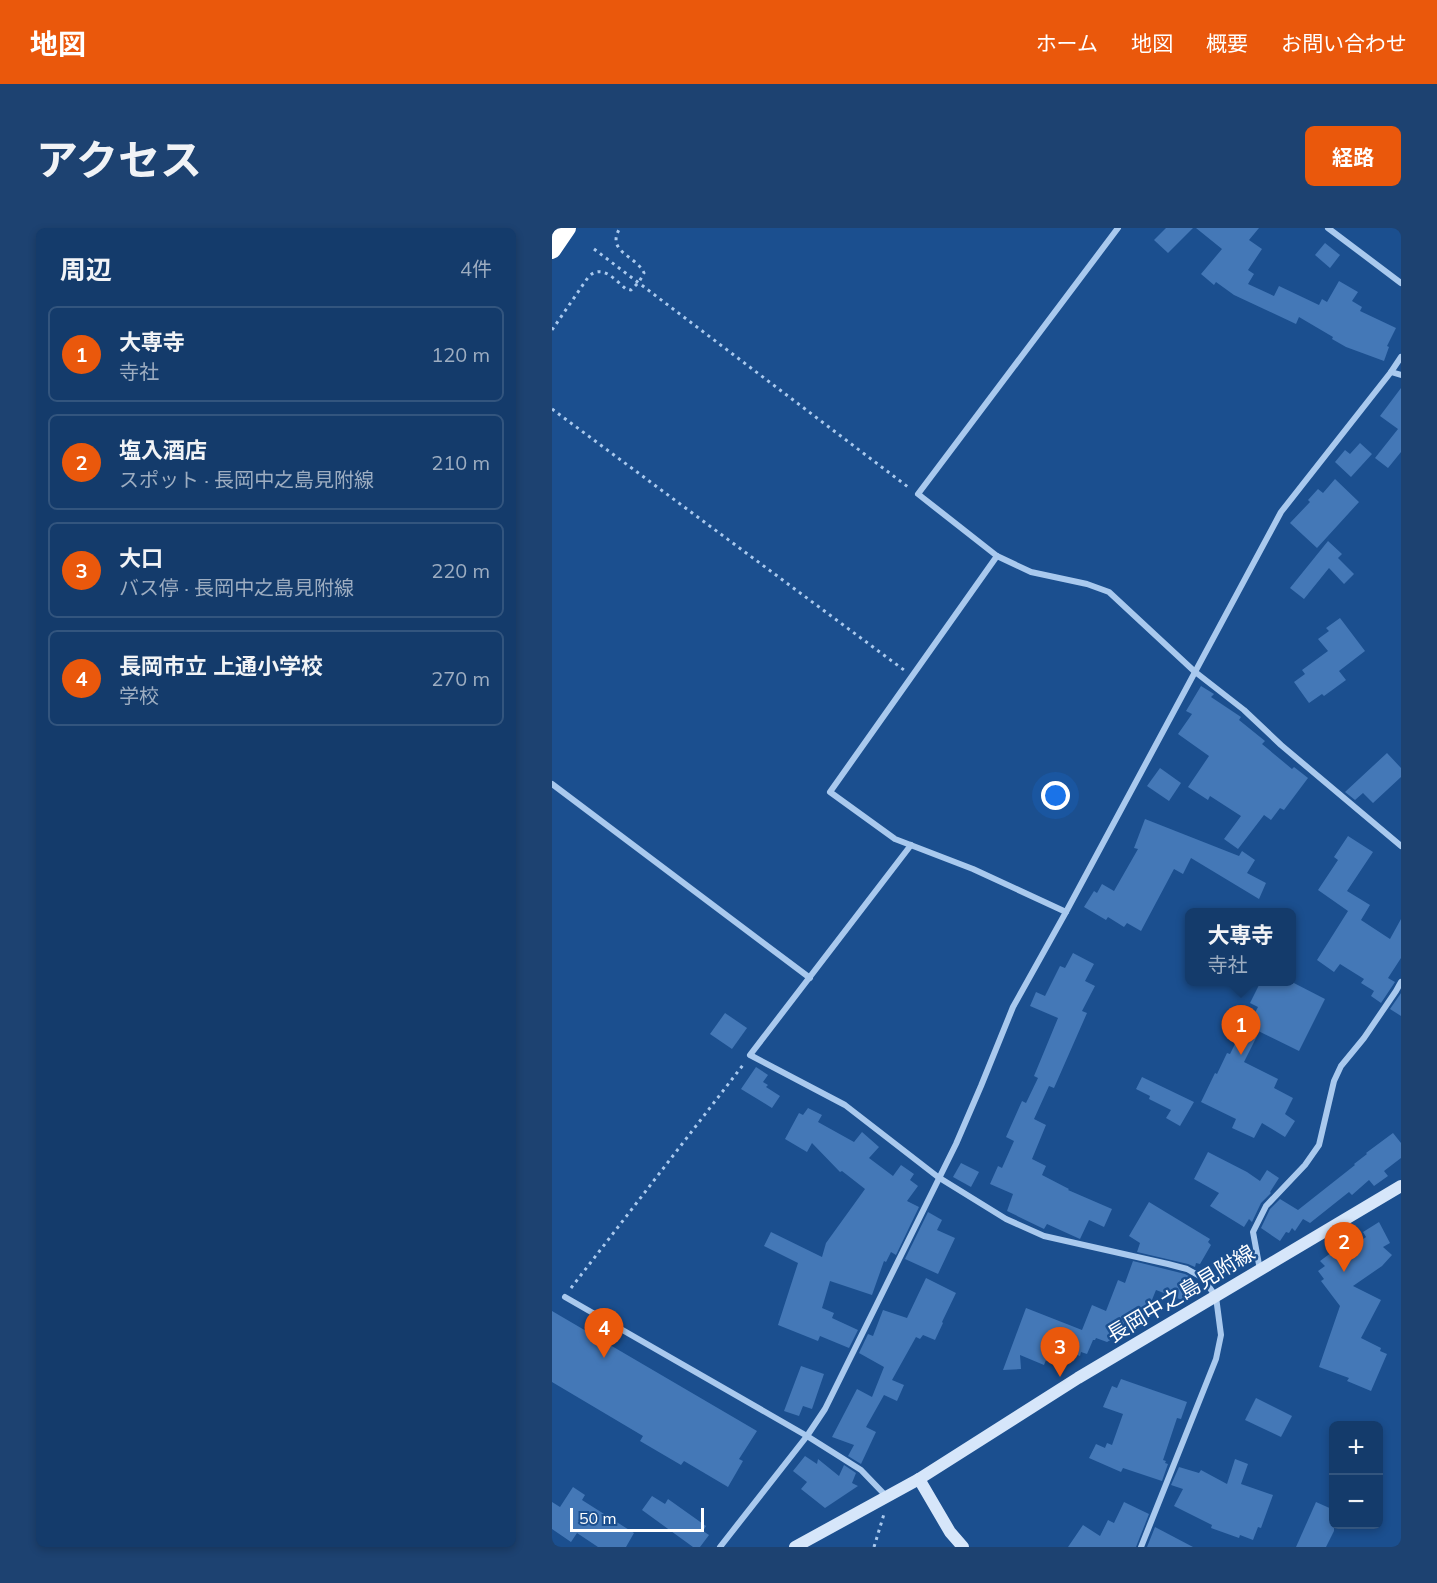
<!DOCTYPE html>
<html lang="ja">
<head>
<meta charset="utf-8">
<style>
  body { margin:0; font-family:Mulish,"Noto Sans JP",sans-serif; background:#1d4271; color:#f1f3f6 }
  .controls { position:absolute; right:18px; bottom:18px; display:grid; overflow:hidden; border-radius:9px; box-shadow:0 3px 9px #0003 }
  .controls button { width:54px; height:54px; display:grid; place-items:center; padding:0; border:0; border-bottom:2px solid #33557e; background:#143b6b; color:#f1f3f6; font:30px sans-serif }
  .scale { position:absolute; left:18px; bottom:15px; width:134px; box-sizing:border-box; padding-left:6px; border:3px solid #fff; border-top:0; font-size:16px; line-height:21px; white-space:nowrap; color:#fff; -webkit-text-stroke:4px #1b4f8f; paint-order:stroke }
  .you { position:absolute; left:504px; top:568px; width:21px; height:21px; margin:-15px; border:4px solid #fff; border-radius:50%; background:#1a73e8; box-shadow:0 0 0 9px #1a73e833 }
  .badge { display:grid; place-items:center; width:39px; height:39px; border-radius:50%; background:#ea580c; color:#fff; font-size:20px; font-weight:700 }
  .pin { position:absolute; translate:-50% -50px; filter:drop-shadow(0 2px 3px #0008) }
  .pin::after { content:''; position:absolute; top:32px; width:21px; height:18px; background:inherit; clip-path:polygon(0 0,100% 0,50% 100%) }
  .popup { position:absolute; left:633px; top:680px; width:111px; height:78px; box-sizing:border-box; display:grid; place-content:center; border-radius:9px; background:#143b6b; filter:drop-shadow(0 2px 4px #0005); font-size:20px; white-space:nowrap; color:#9dadc1 }
  .popup b { font-size:22px; color:#f1f3f6 }
  .popup::after { content:''; position:absolute; left:50%; top:100%; margin-left:-12px; border:12px solid transparent; border-top-color:#143b6b }
  .list { margin:0; padding:0; list-style:none }
  h2 { display:flex; justify-content:space-between; align-items:center; height:78px; margin:0; padding:0 24px; font-size:26px }
  h2 small { font-size:20px; font-weight:400; color:#9dadc1 }
  .list li { display:grid; grid-template-columns:39px 1fr auto; gap:18px; align-items:center; box-sizing:border-box; height:96px; margin:0 12px 12px; padding:0 12px; border:2px solid #33557e; border-radius:9px }
  .list b { display:block; font-size:22px; white-space:nowrap }
  .list p { margin:0; font-size:20px; white-space:nowrap; color:#9dadc1 }
  .list em { font-size:20px; font-style:normal; color:#9dadc1 }
  .map { position:relative; flex:none; width:849px; height:1319px; overflow:hidden; border-radius:9px }
  header { display:flex; align-items:center; gap:36px; box-sizing:border-box; height:84px; padding:0 30px; background:#ea580c; color:#fff }
  header strong { font-size:28px }
  nav { display:flex; gap:33px; margin-inline-start:auto; font-size:21px }
  .intro { display:flex; align-items:center; justify-content:space-between; box-sizing:border-box; height:144px; padding:0 36px }
  h1 { margin:0; font-size:42px }
  .button { padding:15px 27px; border-radius:9px; background:#ea580c; color:#fff; font-size:21px; font-weight:700 }
  main { display:flex; gap:36px; padding:0 36px }
  aside { flex:1; background:#143b6b; border-radius:9px; box-shadow:0 3px 9px #0003 }
  .map>svg:first-child { display:block }
  .building { fill:#4478b7 }
  .lines { fill:none; stroke-linecap:round; stroke-linejoin:round }
  .path { stroke:#a9c9ee; stroke-width:3; stroke-dasharray:3 4.5; stroke-linecap:butt }
  .street { stroke:#a9c9ee; stroke-width:6 }
  .secondary { stroke:#d6e6fa; stroke-width:12 }
  .highway { stroke:#fff; stroke-width:18 }
  .labels { text-anchor:middle; stroke-width:5; stroke-linejoin:round; paint-order:stroke }
  .street-label { font-size:21px; fill:#fff; stroke:#1b4f8f }
</style>
</head>
<body>
<header>
<strong>地図</strong>
<nav><a>ホーム</a><a>地図</a><a>概要</a><a>お問い合わせ</a></nav>
</header>
<div class="intro"><h1>アクセス</h1><a class="button">経路</a></div>
<main>
<aside>
<h2>周辺<small>4件</small></h2>
<ul class="list">
<li><span class="badge">1</span><div><b>大専寺</b><p>寺社</p></div><em>120 m</em></li>
<li><span class="badge">2</span><div><b>塩入酒店</b><p>スポット · 長岡中之島見附線</p></div><em>210 m</em></li>
<li><span class="badge">3</span><div><b>大口</b><p>バス停 · 長岡中之島見附線</p></div><em>220 m</em></li>
<li><span class="badge">4</span><div><b>長岡市立 上通小学校</b><p>学校</p></div><em>270 m</em></li>
</ul>
</aside>
<div class="map">
<svg width="849" height="1319" viewBox="0 0 849 1319">
  <rect width="100%" height="100%" fill="#1b4f8f"/>
  <g class="building">
    <path d="M 614,0 L 641,0 L 616,25 L 602,12 Z"/>
    <path d="M 644,0 L 707,0 L 697,12 L 710,21 L 696,42 L 702,46 L 696,56 L 722,68 L 727,58 L 767,77 L 770,71 L 775,74 L 787,53 L 806,64 L 800,73 L 810,79 L 808,83 L 844,100 L 835,118 L 837,119 L 832,133 L 794,119 L 780,111 L 781,109 L 747,89 L 744,96 L 682,67 L 664,54 L 662,57 L 649,46 L 670,21 Z"/>
    <path d="M 773,15 L 788,27 L 778,40 L 763,27 Z"/>
    <path d="M 849,160 L 849,224 L 836,240 L 823,230 L 846,201 L 828,188 Z"/>
    <path d="M 808,215 L 820,226 L 799,249 L 783,234 L 793,222 L 798,226 Z"/>
    <path d="M 783,251 L 807,274 L 765,320 L 738,295 L 758,274 L 756,272 L 766,261 L 771,265 Z"/>
    <path d="M 776,313 L 790,326 L 786,330 L 802,346 L 792,356 L 777,340 L 752,371 L 738,360 Z"/>
    <path d="M 788,390 L 813,423 L 787,443 L 794,452 L 772,468 L 770,466 L 757,475 L 742,454 L 753,446 L 750,442 L 776,423 L 766,411 L 777,403 L 774,400 Z"/>
    <path d="M 649,458 L 662,466 L 659,469 L 689,489 L 687,492 L 713,513 L 710,516 L 740,541 L 742,539 L 756,550 L 732,582 L 728,580 L 719,592 L 712,587 L 686,621 L 672,611 L 689,588 L 658,568 L 656,572 L 636,559 L 657,528 L 626,506 L 640,486 L 634,483 Z"/>
    <path d="M 835,525 L 849,540 L 849,549 L 821,575 L 811,565 L 803,572 L 793,564 Z"/>
    <path d="M 608,540 L 629,555 L 617,573 L 595,558 Z"/>
    <path d="M 593,591 L 687,628 L 690,623 L 703,632 L 695,645 L 714,655 L 707,671 L 639,630 L 631,646 L 622,641 L 589,703 L 575,695 L 572,699 L 556,689 L 554,692 L 532,679 L 542,663 L 545,665 L 550,656 L 562,663 L 586,621 L 582,620 Z"/>
    <path d="M 796,608 L 821,624 L 795,663 L 818,677 L 809,692 L 838,711 L 849,691 L 849,730 L 836,750 L 843,754 L 829,775 L 819,768 L 822,763 L 809,755 L 812,751 L 788,736 L 782,744 L 765,732 L 796,683 L 766,662 L 786,632 L 782,629 Z"/>
    <path d="M 521,725 L 542,736 L 533,753 L 543,758 L 530,783 L 535,785 L 502,860 L 497,858 L 482,891 L 494,897 L 480,931 L 494,938 L 490,947 L 517,961 L 516,962 L 560,981 L 552,999 L 537,992 L 528,1011 L 495,996 L 492,1001 L 455,983 L 461,966 L 438,956 L 446,938 L 450,940 L 462,913 L 454,909 L 470,873 L 474,875 L 486,850 L 482,848 L 506,790 L 478,778 L 484,764 L 493,768 L 508,738 L 513,740 Z"/>
    <path d="M 709,753 L 738,753 L 773,771 L 747,823 L 696,798 L 706,779 L 698,775 Z"/>
    <path d="M 849,765 L 849,788 L 838,781 Z"/>
    <path d="M 173,785 L 195,800 L 180,821 L 158,806 Z"/>
    <path d="M 690,802 L 705,808 L 692,834 L 726,851 L 722,860 L 741,870 L 733,886 L 743,893 L 733,909 L 710,895 L 702,910 L 680,900 L 684,891 L 649,874 L 663,845 L 665,846 L 675,825 L 678,826 Z"/>
    <path d="M 204,839 L 216,847 L 211,854 L 216,857 L 214,859 L 228,868 L 220,880 L 189,861 Z"/>
    <path d="M 590,849 L 642,874 L 628,898 L 614,890 L 619,882 L 597,871 L 598,868 L 584,861 Z"/>
    <path d="M 256,880 L 270,887 L 266,894 L 302,914 L 310,904 L 327,919 L 317,930 L 341,948 L 349,937 L 362,946 L 358,952 L 366,958 L 355,973 L 367,979 L 344,1027 L 339,1024 L 334,1034 L 332,1033 L 320,1067 L 278,1053 L 270,1080 L 282,1085 L 280,1090 L 306,1102 L 297,1120 L 268,1108 L 266,1113 L 226,1097 L 246,1035 L 212,1018 L 219,1004 L 270,1029 L 274,1015 L 313,961 L 290,943 L 288,944 L 260,915 L 255,924 L 233,911 L 247,885 L 251,887 Z"/>
    <path d="M 841,905 L 849,915 L 849,930 L 832,943 L 836,948 L 822,958 L 817,952 L 800,967 L 797,964 L 758,995 L 751,991 L 743,1003 L 740,1000 L 737,1005 L 734,1004 L 728,1013 L 709,1000 L 718,981 L 728,971 L 746,982 L 803,937 L 802,936 L 815,926 L 814,925 Z"/>
    <path d="M 656,924 L 695,944 L 708,953 L 715,942 L 727,950 L 718,964 L 719,965 L 709,975 L 700,994 L 697,991 L 692,999 L 658,978 L 667,965 L 642,951 Z"/>
    <path d="M 409,935 L 427,944 L 419,959 L 401,949 Z"/>
    <path d="M 597,974 L 658,1011 L 656,1014 L 659,1017 L 648,1036 L 644,1035 L 643,1039 L 636,1036 L 585,1024 L 588,1015 L 577,1008 Z"/>
    <path d="M 376,984 L 390,992 L 385,1002 L 403,1010 L 386,1046 L 353,1031 Z"/>
    <path d="M 827,994 L 838,1015 L 831,1019 L 840,1027 L 830,1038 L 801,1058 L 829,1072 L 809,1110 L 829,1120 L 828,1123 L 835,1126 L 819,1163 L 795,1153 L 797,1150 L 767,1139 L 788,1078 L 769,1053 L 772,1051 L 766,1043 L 773,1038 L 768,1033 L 787,1019 L 792,1026 L 814,1009 L 811,1004 Z"/>
    <path d="M 581,1033 L 633,1046 L 639,1049 L 630,1072 L 604,1062 L 591,1094 L 575,1088 L 567,1107 L 555,1114 L 544,1110 L 543,1112 L 541,1112 L 535,1126 L 529,1124 L 528,1128 L 500,1117 L 492,1137 L 468,1127 L 469,1141 L 451,1142 L 474,1080 L 530,1102 L 540,1077 L 554,1083 L 566,1052 L 573,1055 Z"/>
    <path d="M 374,1050 L 404,1065 L 390,1094 L 391,1095 L 383,1112 L 371,1107 L 368,1111 L 364,1109 L 340,1152 L 352,1157 L 345,1173 L 332,1167 L 314,1199 L 324,1204 L 309,1236 L 296,1228 L 302,1217 L 280,1209 L 305,1161 L 320,1169 L 332,1139 L 307,1125 L 316,1106 L 321,1108 L 331,1082 L 355,1090 Z"/>
    <path d="M 0,1083 L 205,1203 L 187,1231 L 191,1233 L 176,1259 L 132,1233 L 129,1237 L 88,1213 L 91,1208 L 0,1154 Z"/>
    <path d="M 249,1138 L 272,1146 L 260,1181 L 251,1178 L 247,1188 L 232,1183 Z"/>
    <path d="M 569,1151 L 635,1174 L 629,1191 L 625,1190 L 611,1232 L 614,1233 L 613,1235 L 616,1236 L 610,1253 L 571,1240 L 569,1244 L 537,1230 L 544,1216 L 553,1220 L 555,1215 L 560,1217 L 571,1186 L 551,1179 L 560,1158 L 565,1160 Z"/>
    <path d="M 704,1170 L 740,1188 L 729,1209 L 693,1192 Z"/>
    <path d="M 253,1228 L 265,1236 L 266,1231 L 287,1248 L 292,1237 L 304,1245 L 300,1255 L 306,1258 L 273,1280 L 249,1261 L 255,1254 L 241,1243 Z"/>
    <path d="M 683,1231 L 696,1236 L 689,1256 L 721,1267 L 709,1300 L 706,1299 L 701,1312 L 688,1307 L 687,1310 L 659,1300 L 660,1297 L 622,1278 L 631,1261 L 619,1257 L 627,1239 L 647,1245 L 649,1242 L 675,1256 Z"/>
    <path d="M 21,1259 L 33,1267 L 30,1272 L 82,1305 L 74,1319 L 46,1319 L 25,1305 L 19,1314 L 0,1301 L 0,1274 L 8,1279 Z"/>
    <path d="M 100,1268 L 113,1276 L 116,1271 L 154,1298 L 151,1303 L 157,1307 L 148,1319 L 141,1319 L 90,1282 Z"/>
    <path d="M 572,1274 L 597,1286 L 584,1319 L 516,1319 L 531,1297 L 548,1308 L 556,1292 L 562,1295 Z"/>
    <path d="M 764,1274 L 782,1282 L 782,1303 L 774,1319 L 744,1319 Z"/>
    <path d="M 603,1299 L 641,1319 L 595,1319 Z"/>
  </g>
  <g class="lines">
    <g class="path">
      <path d="M 42,21 L 356,259"/>
      <path d="M 0,102 L 37,48 C 51,36 63,52 74,61 L 79,62 L 87,54 L 92,45 C 85,28 53,24 68,0"/>
      <path d="M 0,181 L 352,442"/>
      <path d="M 19,1060 L 191,837"/>
      <path d="M 322,1319 L 332,1286"/>
    </g>
    <g class="street">
      <path d="M 566,0 L 366,266 L 445,328 L 479,344 L 535,356 L 557,364 L 642,443 L 692,482 L 729,517 L 849,618"/>
      <path d="M 776,0 L 849,55"/>
      <path d="M 839,144 L 849,147"/>
      <path d="M 445,328 L 278,564 L 343,611 L 421,641 L 514,684"/>
      <path d="M 0,556 L 258,750"/>
      <path d="M 359,617 L 198,827 L 293,877 L 386,949 L 454,991 L 492,1008 L 616,1036 L 635,1041 L 651,1050 L 664,1069 L 669,1107 L 664,1131 L 589,1319"/>
      <path d="M 708,1042 L 701,1004 L 714,978 L 753,937 L 767,917 L 782,853 L 789,838 L 812,810 L 844,763 L 849,754"/>
      <path d="M 13,1069 L 255,1208 L 309,1242 L 335,1269"/>
      <path d="M 168,1319 L 255,1208 L 273,1181 L 404,916 L 429,858 L 461,779 L 514,684 L 729,284 L 839,144 L 849,129"/>
    </g>
    <g class="secondary">
      <path d="M 367,1251 L 398,1304 L 411,1319"/>
      <path d="M 243,1319 L 367,1251 L 526,1150 L 849,958"/>
    </g>
    <path class="highway" d="M 0,22 L 15,0"/>
  </g>
  <g class="labels">
    <g class="street-label">
      <text transform="translate(629 1066) rotate(-31)" y="7">長岡中之島見附線</text>
    </g>
  </g>
</svg>
<div class="controls">
<button>+</button>
<button>−</button>
</div>
<div class="scale">50 m</div>
<div class="you"></div>
<div class="pin badge" style="left:689px;top:827px">1</div>
<div class="popup"><b>大専寺</b>寺社</div>
<div class="pin badge" style="left:792px;top:1044px">2</div>
<div class="pin badge" style="left:508px;top:1149px">3</div>
<div class="pin badge" style="left:52px;top:1130px">4</div>
</div>
</main>
</body>
</html>
